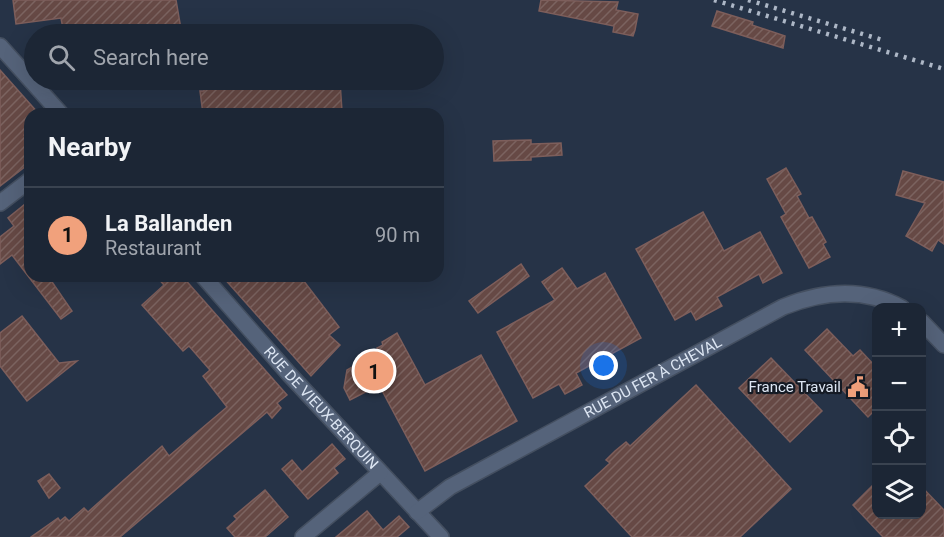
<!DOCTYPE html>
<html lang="en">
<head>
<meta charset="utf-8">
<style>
  body { margin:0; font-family:Roboto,sans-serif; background:#252e3d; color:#f1f3f6 }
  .controls { position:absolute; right:18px; bottom:18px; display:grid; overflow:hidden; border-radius:12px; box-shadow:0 6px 24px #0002 }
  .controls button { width:54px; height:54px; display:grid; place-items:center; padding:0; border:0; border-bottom:2px solid #3a4350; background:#1c2635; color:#f1f3f6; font:30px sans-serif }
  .you { position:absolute; left:604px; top:366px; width:21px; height:21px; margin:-15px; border:4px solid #fff; border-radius:50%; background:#1a73e8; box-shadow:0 0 0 9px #1a73e833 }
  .badge { display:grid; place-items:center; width:39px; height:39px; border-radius:50%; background:#f1a17c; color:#111; font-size:20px; font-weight:700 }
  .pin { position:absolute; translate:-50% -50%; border:3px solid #fff; box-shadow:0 2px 6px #0006 }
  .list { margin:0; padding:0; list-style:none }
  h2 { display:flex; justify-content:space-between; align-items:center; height:78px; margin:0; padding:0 24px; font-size:26px }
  h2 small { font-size:20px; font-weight:400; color:#a0a5ad }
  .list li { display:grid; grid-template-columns:39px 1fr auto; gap:18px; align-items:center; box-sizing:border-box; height:96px; padding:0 24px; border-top:2px solid #3a4350 }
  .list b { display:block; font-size:22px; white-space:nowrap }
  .list p { margin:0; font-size:20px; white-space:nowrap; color:#a0a5ad }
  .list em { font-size:20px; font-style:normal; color:#a0a5ad }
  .icon { flex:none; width:33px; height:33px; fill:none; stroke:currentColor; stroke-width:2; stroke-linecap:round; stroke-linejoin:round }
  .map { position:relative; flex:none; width:944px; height:537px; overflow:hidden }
  .search { position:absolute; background:#1c2635; box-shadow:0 6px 24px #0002; left:24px; top:24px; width:420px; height:66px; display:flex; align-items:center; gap:15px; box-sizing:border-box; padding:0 21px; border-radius:33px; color:#a0a5ad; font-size:22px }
  .panel { position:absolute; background:#1c2635; box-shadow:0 6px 24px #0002; left:24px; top:108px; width:420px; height:174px; border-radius:18px }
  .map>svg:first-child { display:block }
  .building { fill:url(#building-hatch); stroke:#7d5e5b; stroke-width:1.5 }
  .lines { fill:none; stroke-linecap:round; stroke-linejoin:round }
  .minor-casing { stroke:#444f60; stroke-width:18 }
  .minor { stroke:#55637a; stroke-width:15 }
  .rail { stroke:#adb7c6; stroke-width:4.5; stroke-dasharray:3 6; stroke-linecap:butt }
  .labels { text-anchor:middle; stroke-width:4.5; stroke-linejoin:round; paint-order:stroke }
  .street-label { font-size:15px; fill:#dde6f3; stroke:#141a24 }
  .poi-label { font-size:15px; fill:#dde6f3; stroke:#141a24; text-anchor:end }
</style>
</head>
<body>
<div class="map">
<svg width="944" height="537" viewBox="0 0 944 537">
  <defs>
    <pattern id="building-hatch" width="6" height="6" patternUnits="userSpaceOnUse" patternTransform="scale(1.5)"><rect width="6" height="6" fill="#664945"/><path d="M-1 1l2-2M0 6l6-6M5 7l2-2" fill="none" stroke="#7b6360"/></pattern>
  </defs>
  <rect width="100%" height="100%" fill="#263347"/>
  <g class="building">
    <path d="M 13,0 L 176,0 L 181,29 L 147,34 L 64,34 L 61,18 L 16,24 Z"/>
    <path d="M 541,0 L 618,2 L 616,10 L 638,14 L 635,30 L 633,36 L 613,32 L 614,26 L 539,11 Z"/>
    <path d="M 717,11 L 753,22 L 752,25 L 785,36 L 783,48 L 712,26 Z"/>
    <path d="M 0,70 L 39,114 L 30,114 L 30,130 L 24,135 L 30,143 L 30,163 L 0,186 Z"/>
    <path d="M 210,80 L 276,80 L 276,87 L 340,81 L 342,111 L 313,114 L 203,114 L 200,91 L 204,91 L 204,86 L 211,85 Z"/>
    <path d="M 531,140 L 531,144 L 561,143 L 562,155 L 531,157 L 531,160 L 494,161 L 493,141 Z"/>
    <path d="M 786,168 L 801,194 L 797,196 L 809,218 L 812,217 L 826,242 L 823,244 L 830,257 L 809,268 L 781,217 L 786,214 L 767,179 Z"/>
    <path d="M 903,171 L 944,182 L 944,244 L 938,240 L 932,251 L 906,236 L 925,203 L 896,195 Z"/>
    <path d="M 30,200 L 30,276 L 48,276 L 72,311 L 61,319 L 12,255 L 0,264 L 0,237 L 14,226 L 8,218 Z"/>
    <path d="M 703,212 L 724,251 L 760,232 L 782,273 L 763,283 L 759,274 L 717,297 L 722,306 L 696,320 L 691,311 L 675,320 L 636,249 Z"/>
    <path d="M 521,264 L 529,276 L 478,313 L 469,301 Z"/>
    <path d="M 562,268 L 577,289 L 605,273 L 641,338 L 576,373 L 582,385 L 565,394 L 559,384 L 533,398 L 497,332 L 555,300 L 542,282 Z"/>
    <path d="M 156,276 L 182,276 L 287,395 L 277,403 L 281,408 L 272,418 L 267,412 L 120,537 L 31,537 L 58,518 L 60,521 L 65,517 L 69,521 L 84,508 L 88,512 L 162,446 L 169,456 L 227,407 L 203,376 L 210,370 L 189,346 L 183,351 L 142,305 L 164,285 Z"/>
    <path d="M 222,276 L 300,276 L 339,327 L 329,335 L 340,345 L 311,376 Z"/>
    <path d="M 22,316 L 59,363 L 77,361 L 27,401 L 0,366 L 0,333 Z"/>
    <path d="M 827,329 L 853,356 L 860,350 L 876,367 L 876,409 L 868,417 L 805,350 Z"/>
    <path d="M 397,333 L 425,385 L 481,355 L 517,421 L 425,471 L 379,385 L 350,400 L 344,388 L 347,370 L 379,352 L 377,348 L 383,345 L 382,342 Z"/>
    <path d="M 771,358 L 822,411 L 790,442 L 739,388 Z"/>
    <path d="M 696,385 L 791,489 L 740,537 L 632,537 L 585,486 L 610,463 L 606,460 L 615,451 L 626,442 L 630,446 Z"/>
    <path d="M 332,444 L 345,459 L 334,468 L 338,473 L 308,499 L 282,469 L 292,460 L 302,472 Z"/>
    <path d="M 49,474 L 60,488 L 49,498 L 38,481 Z"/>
    <path d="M 876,482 L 876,514 L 921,514 L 921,486 L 944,510 L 944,537 L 883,537 L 853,505 Z"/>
    <path d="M 265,490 L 288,517 L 265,537 L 235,537 L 227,528 L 237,519 L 234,516 Z"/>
    <path d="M 367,511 L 383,530 L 399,516 L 409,527 L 397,537 L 336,537 Z"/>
  </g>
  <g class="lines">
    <defs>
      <g id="minor">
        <path d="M 0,46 L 61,114"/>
        <path d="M 0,203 L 30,180"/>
        <path id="s1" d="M 203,276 L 289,374 L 441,537"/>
        <path d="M 922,322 L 944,345"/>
        <path id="s2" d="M 417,512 L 450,487 L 783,307 C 822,291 863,287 902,308"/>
        <path d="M 303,537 L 380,473"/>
      </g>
    </defs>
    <use href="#minor" class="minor-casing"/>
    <use href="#minor" class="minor"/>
    <g class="rail">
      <path d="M 714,0 L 944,69"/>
      <path d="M 748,0 L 886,41"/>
    </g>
  </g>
  <defs>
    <symbol id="civic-bare" viewBox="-9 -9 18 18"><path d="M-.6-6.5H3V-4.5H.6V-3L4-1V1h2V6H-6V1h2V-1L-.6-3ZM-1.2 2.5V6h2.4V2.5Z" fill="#f1a17c" stroke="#141a24" stroke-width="2.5" paint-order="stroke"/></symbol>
  </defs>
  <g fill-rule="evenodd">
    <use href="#civic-bare" x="843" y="372" width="30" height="30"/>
  </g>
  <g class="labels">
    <g class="street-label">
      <text dy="5" stroke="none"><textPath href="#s2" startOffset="272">RUE DU FER À CHEVAL</textPath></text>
      <text dy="5" stroke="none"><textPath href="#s1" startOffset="177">RUE DE VIEUX-BERQUIN</textPath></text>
    </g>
    <g class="poi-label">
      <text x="841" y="392">France Travail</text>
    </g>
  </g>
</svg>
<div class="controls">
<button>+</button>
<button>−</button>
<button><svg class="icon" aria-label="locate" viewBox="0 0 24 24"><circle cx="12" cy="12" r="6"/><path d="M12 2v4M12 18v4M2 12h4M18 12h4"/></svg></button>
<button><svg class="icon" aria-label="layers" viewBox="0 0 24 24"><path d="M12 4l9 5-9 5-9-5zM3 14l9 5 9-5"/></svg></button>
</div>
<div class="you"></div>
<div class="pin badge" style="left:374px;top:371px">1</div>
<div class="search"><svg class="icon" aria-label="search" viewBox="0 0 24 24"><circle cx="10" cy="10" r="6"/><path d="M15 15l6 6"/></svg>Search here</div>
<section class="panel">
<h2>Nearby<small></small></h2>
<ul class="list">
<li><span class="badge">1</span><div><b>La Ballanden</b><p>Restaurant</p></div><em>90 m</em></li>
</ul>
</section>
</div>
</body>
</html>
